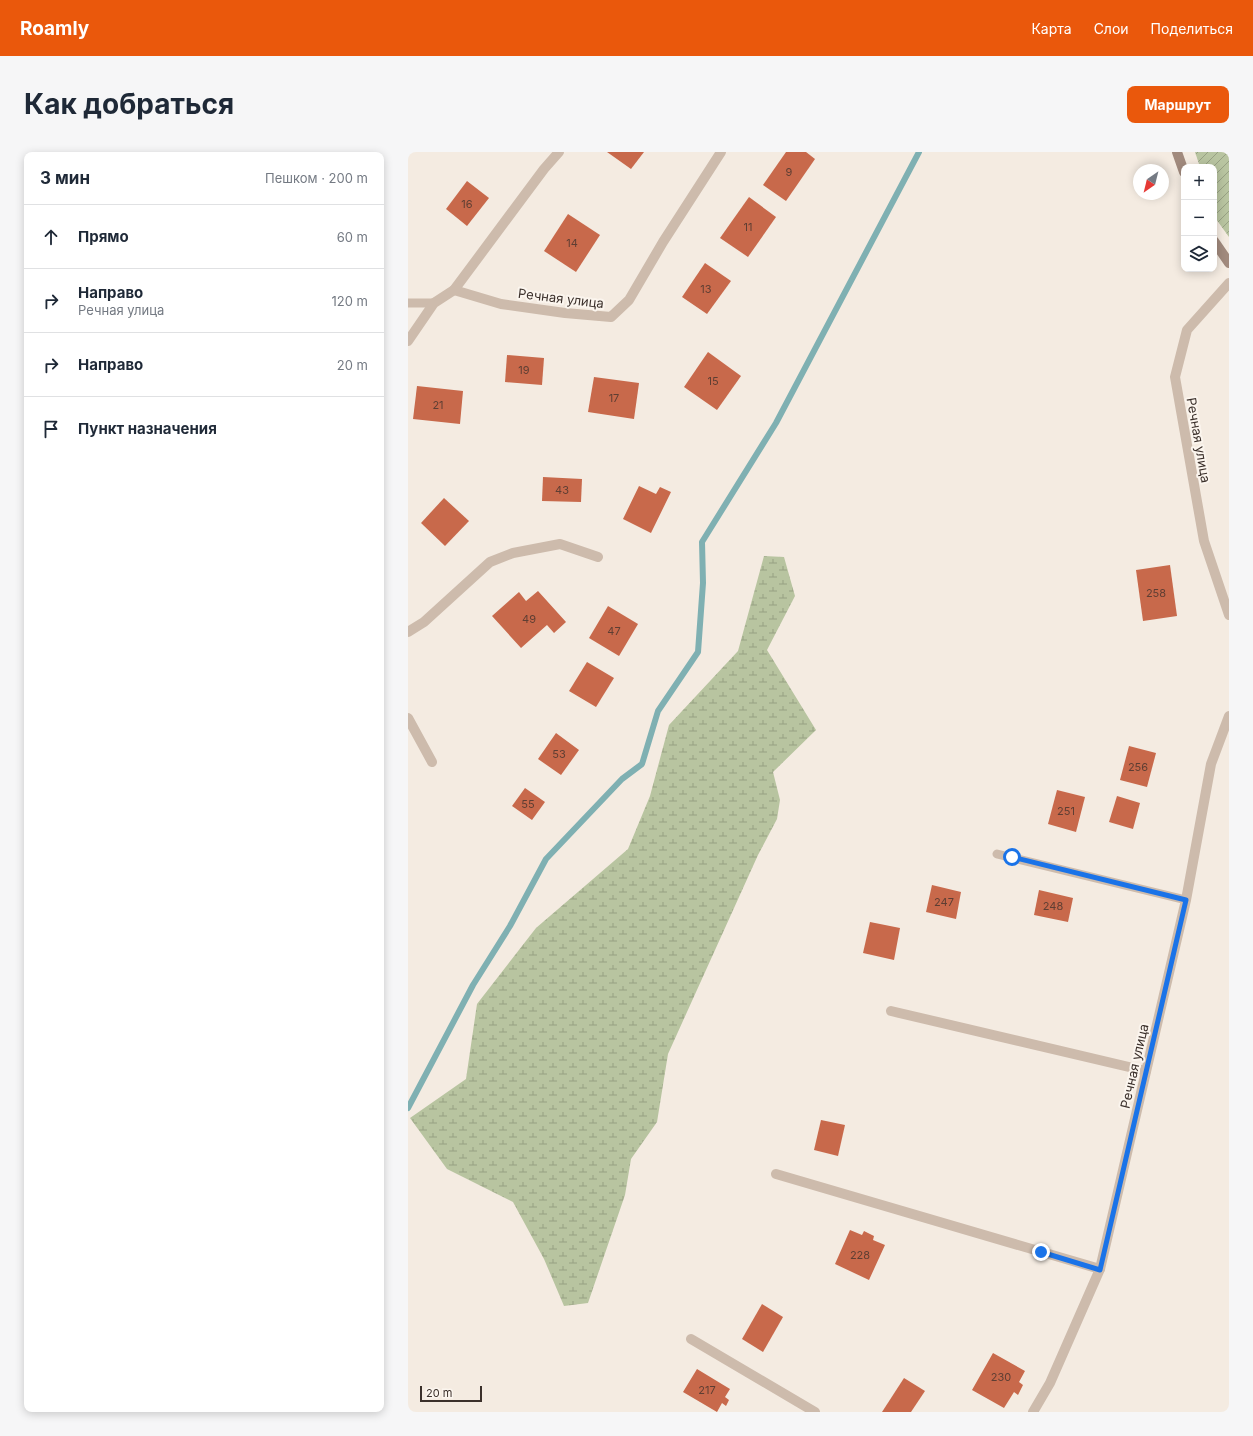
<!DOCTYPE html>
<html lang="ru">
<head>
<meta charset="utf-8">
<style>
  body { margin:0; font-family:Inter,sans-serif; background:#f6f6f7; color:#1f2937 }
  .controls { position:absolute; right:12px; top:12px; display:grid; overflow:hidden; border-radius:8px; box-shadow:0 2px 10px #0003 }
  .controls button { width:36px; height:36px; display:grid; place-items:center; padding:0; border:0; border-bottom:1px solid #e0e1e3; background:#fff; color:#1f2937; font:20px sans-serif }
  .compass { position:absolute; left:725px; top:12px; width:36px; height:36px; border-radius:50%; background:#fff; box-shadow:0 2px 10px #0003; rotate:215deg }
  .scale { position:absolute; left:12px; bottom:10px; width:62px; box-sizing:border-box; padding-left:4px; border:2px solid #3b302b; border-top:0; font-size:11px; line-height:14px; white-space:nowrap; color:#3b302b; -webkit-text-stroke:3px #fbf5ee; paint-order:stroke }
  .stop { position:absolute; width:12px; height:12px; margin:-9px; border:3px solid #1a73e8; border-radius:50%; background:#fff }
  .stop.end { background:#1a73e8; border-color:#fff; box-shadow:0 1px 4px #0008 }
  .list { margin:0; padding:0; list-style:none }
  h2 { display:flex; justify-content:space-between; align-items:center; height:52px; margin:0; padding:0 16px; font-size:17px }
  h2 small { font-size:13px; font-weight:400; color:#747a83 }
  .list li { display:grid; grid-template-columns:26px 1fr auto; gap:12px; align-items:center; box-sizing:border-box; height:64px; padding:0 16px; border-top:1px solid #e0e1e3 }
  .list b { display:block; font-size:15px; white-space:nowrap }
  .list p { margin:0; font-size:13px; white-space:nowrap; color:#747a83 }
  .list em { font-size:13px; font-style:normal; color:#747a83 }
  .icon { flex:none; width:22px; height:22px; fill:none; stroke:currentColor; stroke-width:2; stroke-linecap:round; stroke-linejoin:round }
  .map { position:relative; flex:none; width:821px; height:1260px; overflow:hidden; border-radius:8px }
  header { display:flex; align-items:center; gap:24px; box-sizing:border-box; height:56px; padding:0 20px; background:#ea580c; color:#fff }
  header strong { font-size:19px }
  nav { display:flex; gap:22px; margin-inline-start:auto; font-size:14px }
  .intro { display:flex; align-items:center; justify-content:space-between; box-sizing:border-box; height:96px; padding:0 24px }
  h1 { margin:0; font-size:28px }
  .button { padding:10px 18px; border-radius:8px; background:#ea580c; color:#fff; font-size:14px; font-weight:700 }
  main { display:flex; gap:24px; padding:0 24px }
  aside { flex:1; background:#fff; border-radius:8px; box-shadow:0 2px 10px #0003 }
  .map>svg:first-child { display:block }
  .wetland { fill:url(#wetland-marsh) }
  .garden { fill:url(#garden-furrows) }
  .lines { fill:none; stroke-linecap:round; stroke-linejoin:round }
  .stream { stroke:#7fb0b2; stroke-width:6 }
  .building { fill:#c8694b }
  .lane { stroke:#cdbbac; stroke-width:9 }
  .street { stroke:#cdbbac; stroke-width:10 }
  .secondary { stroke:#a18a7d; stroke-width:10 }
  .route { stroke:#1a73e8; stroke-width:5 }
  .labels { text-anchor:middle; stroke-width:4; stroke-linejoin:round; paint-order:stroke }
  .number-label { font-size:11px; fill:#5e3e33 }
  .street-label { font-size:13px; fill:#3b302b; stroke:#fbf5ee }
</style>
</head>
<body>
<header>
<strong>Roamly</strong>
<nav><a>Карта</a><a>Слои</a><a>Поделиться</a></nav>
</header>
<div class="intro"><h1>Как добраться</h1><a class="button">Маршрут</a></div>
<main>
<aside>
<h2>3 мин<small>Пешком · 200 m</small></h2>
<ul class="list">
<li><svg class="icon" aria-label="ahead" viewBox="0 0 24 24"><path d="M12 20V5M6 11l6-6 6 6"/></svg><div><b>Прямо</b></div><em>60 m</em></li>
<li><svg class="icon" aria-label="right" viewBox="0 0 24 24"><path d="M7 20v-9h11M14 6l5 5-5 5"/></svg><div><b>Направо</b><p>Речная улица</p></div><em>120 m</em></li>
<li><svg class="icon" aria-label="right" viewBox="0 0 24 24"><path d="M7 20v-9h11M14 6l5 5-5 5"/></svg><div><b>Направо</b></div><em>20 m</em></li>
<li><svg class="icon" aria-label="arrive" viewBox="0 0 24 24"><path d="M6 21V4h12l-3 4 3 4H6"/></svg><div><b>Пункт назначения</b></div></li>
</ul>
</aside>
<div class="map">
<svg width="821" height="1260" viewBox="0 0 821 1260">
  <defs>
    <pattern id="wetland-marsh" width="20" height="14" patternUnits="userSpaceOnUse"><rect width="20" height="14" fill="#b8c4a0"/><path d="M1 5h8M5 5V1M11 12h8M15 12V8" fill="none" stroke="#97a083"/></pattern>
    <pattern id="garden-furrows" width="10" height="10" patternUnits="userSpaceOnUse"><rect width="10" height="10" fill="#b8c4a0"/><path d="M-1 1l2-2M0 10L10 0M9 11l2-2" fill="none" stroke="#97a083"/></pattern>
  </defs>
  <rect width="100%" height="100%" fill="#f4ebe1"/>
  <path class="wetland" d="M 356,404 L 376,405 L 387,444 L 359,498 L 408,578 L 365,620 L 372,648 L 369,667 L 350,703 L 260,902 L 249,970 L 223,1007 L 217,1043 L 180,1151 L 156,1154 L 136,1107 L 105,1050 L 39,1017 L 2,966 L 58,927 L 69,852 L 128,776 L 220,697 L 242,644 L 261,573 L 330,499 Z"/>
  <path class="garden" d="M 787,0 L 821,0 L 821,85 L 808,67 L 806,60 L 806,15 L 792,15 Z"/>
  <g class="lines">
    <path class="stream" d="M 0,956 L 65,833 L 102,774 L 138,707 L 214,627 L 234,612 L 250,559 L 290,500 L 295,431 L 294,390 L 368,271 L 511,0"/>
  </g>
  <g class="building">
    <path d="M 199,0 L 236,0 L 223,17 Z"/>
    <path d="M 378,0 L 398,0 L 407,7 L 378,49 L 355,33 Z"/>
    <path d="M 59,29 L 81,46 L 59,74 L 38,57 Z"/>
    <path d="M 341,45 L 368,65 L 340,105 L 312,86 Z"/>
    <path d="M 160,62 L 192,83 L 168,120 L 136,99 Z"/>
    <path d="M 297,111 L 323,129 L 299,162 L 274,145 Z"/>
    <path d="M 300,200 L 333,224 L 309,258 L 276,235 Z"/>
    <path d="M 99,203 L 136,206 L 134,233 L 97,230 Z"/>
    <path d="M 186,225 L 231,231 L 226,267 L 180,260 Z"/>
    <path d="M 9,234 L 55,239 L 52,272 L 5,267 Z"/>
    <path d="M 135,325 L 174,327 L 173,350 L 134,349 Z"/>
    <path d="M 231,334 L 248,342 L 252,335 L 263,340 L 243,381 L 215,367 Z"/>
    <path d="M 36,346 L 61,369 L 37,394 L 13,371 Z"/>
    <path d="M 762,413 L 769,464 L 735,469 L 728,418 Z"/>
    <path d="M 130,439 L 158,470 L 146,481 L 139,473 L 113,496 L 84,464 L 111,440 L 118,449 Z"/>
    <path d="M 200,454 L 230,472 L 211,504 L 181,486 Z"/>
    <path d="M 179,510 L 206,526 L 188,555 L 161,539 Z"/>
    <path d="M 148,581 L 171,598 L 153,623 L 130,607 Z"/>
    <path d="M 721,594 L 748,601 L 739,635 L 712,628 Z"/>
    <path d="M 117,636 L 137,650 L 124,668 L 104,654 Z"/>
    <path d="M 649,638 L 677,645 L 668,680 L 640,672 Z"/>
    <path d="M 709,644 L 732,651 L 725,677 L 701,670 Z"/>
    <path d="M 524,733 L 553,740 L 548,767 L 518,760 Z"/>
    <path d="M 631,738 L 665,746 L 660,770 L 626,763 Z"/>
    <path d="M 462,770 L 492,776 L 486,808 L 455,801 Z"/>
    <path d="M 413,968 L 437,973 L 430,1004 L 406,998 Z"/>
    <path d="M 442,1078 L 454,1083 L 456,1079 L 466,1084 L 465,1088 L 477,1093 L 461,1128 L 427,1112 Z"/>
    <path d="M 354,1152 L 375,1165 L 355,1200 L 334,1187 Z"/>
    <path d="M 585,1201 L 617,1219 L 611,1230 L 615,1233 L 610,1243 L 606,1240 L 596,1256 L 564,1238 Z"/>
    <path d="M 289,1217 L 322,1237 L 317,1245 L 321,1248 L 318,1254 L 314,1251 L 309,1260 L 275,1240 Z"/>
    <path d="M 496,1226 L 517,1239 L 503,1260 L 474,1260 Z"/>
  </g>
  <g class="lines">
    <g class="lane">
      <path d="M 0,151 L 26,151"/>
      <path d="M 589,702 L 778,748"/>
    </g>
    <g class="street">
      <path d="M 821,131 L 779,178 L 767,225 L 796,389 L 821,463"/>
      <path d="M 46,138 L 93,152 L 157,161 L 203,165 L 221,148 L 255,90 L 313,0"/>
      <path d="M 0,189 L 26,151 L 46,138 L 136,17 L 151,0"/>
      <path d="M 0,480 L 16,470 L 82,410 L 105,401 L 152,392 L 190,405"/>
      <path d="M 0,566 L 24,610"/>
      <path d="M 483,859 L 738,919"/>
      <path d="M 368,1022 L 692,1117"/>
      <path d="M 283,1187 L 407,1260"/>
      <path d="M 625,1260 L 642,1231 L 692,1117 L 778,748 L 803,612 L 821,564"/>
    </g>
    <g class="secondary">
      <path d="M 769,0 L 776,20"/>
      <path d="M 806,89 L 821,111"/>
    </g>
  </g>
  <g class="lines">
    <path class="route" d="M 604,705 L 778,748 L 692,1118 L 633,1100"/>
  </g>
  <g class="labels">
    <g class="number-label">
      <text x="381" y="24">9</text>
      <text x="59" y="56">16</text>
      <text x="340" y="79">11</text>
      <text x="164" y="95">14</text>
      <text x="298" y="141">13</text>
      <text x="116" y="222">19</text>
      <text x="305" y="233">15</text>
      <text x="206" y="250">17</text>
      <text x="30" y="257">21</text>
      <text x="154" y="342">43</text>
      <text x="748" y="445">258</text>
      <text x="121" y="471">49</text>
      <text x="206" y="483">47</text>
      <text x="151" y="606">53</text>
      <text x="730" y="619">256</text>
      <text x="120" y="656">55</text>
      <text x="658" y="663">251</text>
      <text x="536" y="754">247</text>
      <text x="645" y="758">248</text>
      <text x="452" y="1107">228</text>
      <text x="593" y="1229">230</text>
      <text x="299" y="1242">217</text>
    </g>
    <g class="street-label">
      <text transform="translate(153 146) rotate(7)" y="5">Речная улица</text>
      <text transform="translate(791 288) rotate(80)" y="5">Речная улица</text>
      <text transform="translate(726 914) rotate(-77)" y="5">Речная улица</text>
    </g>
  </g>
</svg>
<div class="controls">
<button>+</button>
<button>−</button>
<button><svg class="icon" aria-label="layers" viewBox="0 0 24 24"><path d="M12 4l9 5-9 5-9-5zM3 14l9 5 9-5"/></svg></button>
</div>
<svg class="compass" viewBox="-18 -18 36 36"><path d="M0-13l5 13h-10z" fill="#e53935"/><path d="M0 13l5-13h-10z" fill="#747a83"/></svg>
<div class="scale">20 m</div>
<div class="stop" style="left:604px;top:705px"></div>
<div class="stop end" style="left:633px;top:1100px"></div>
</div>
</main>
</body>
</html>
